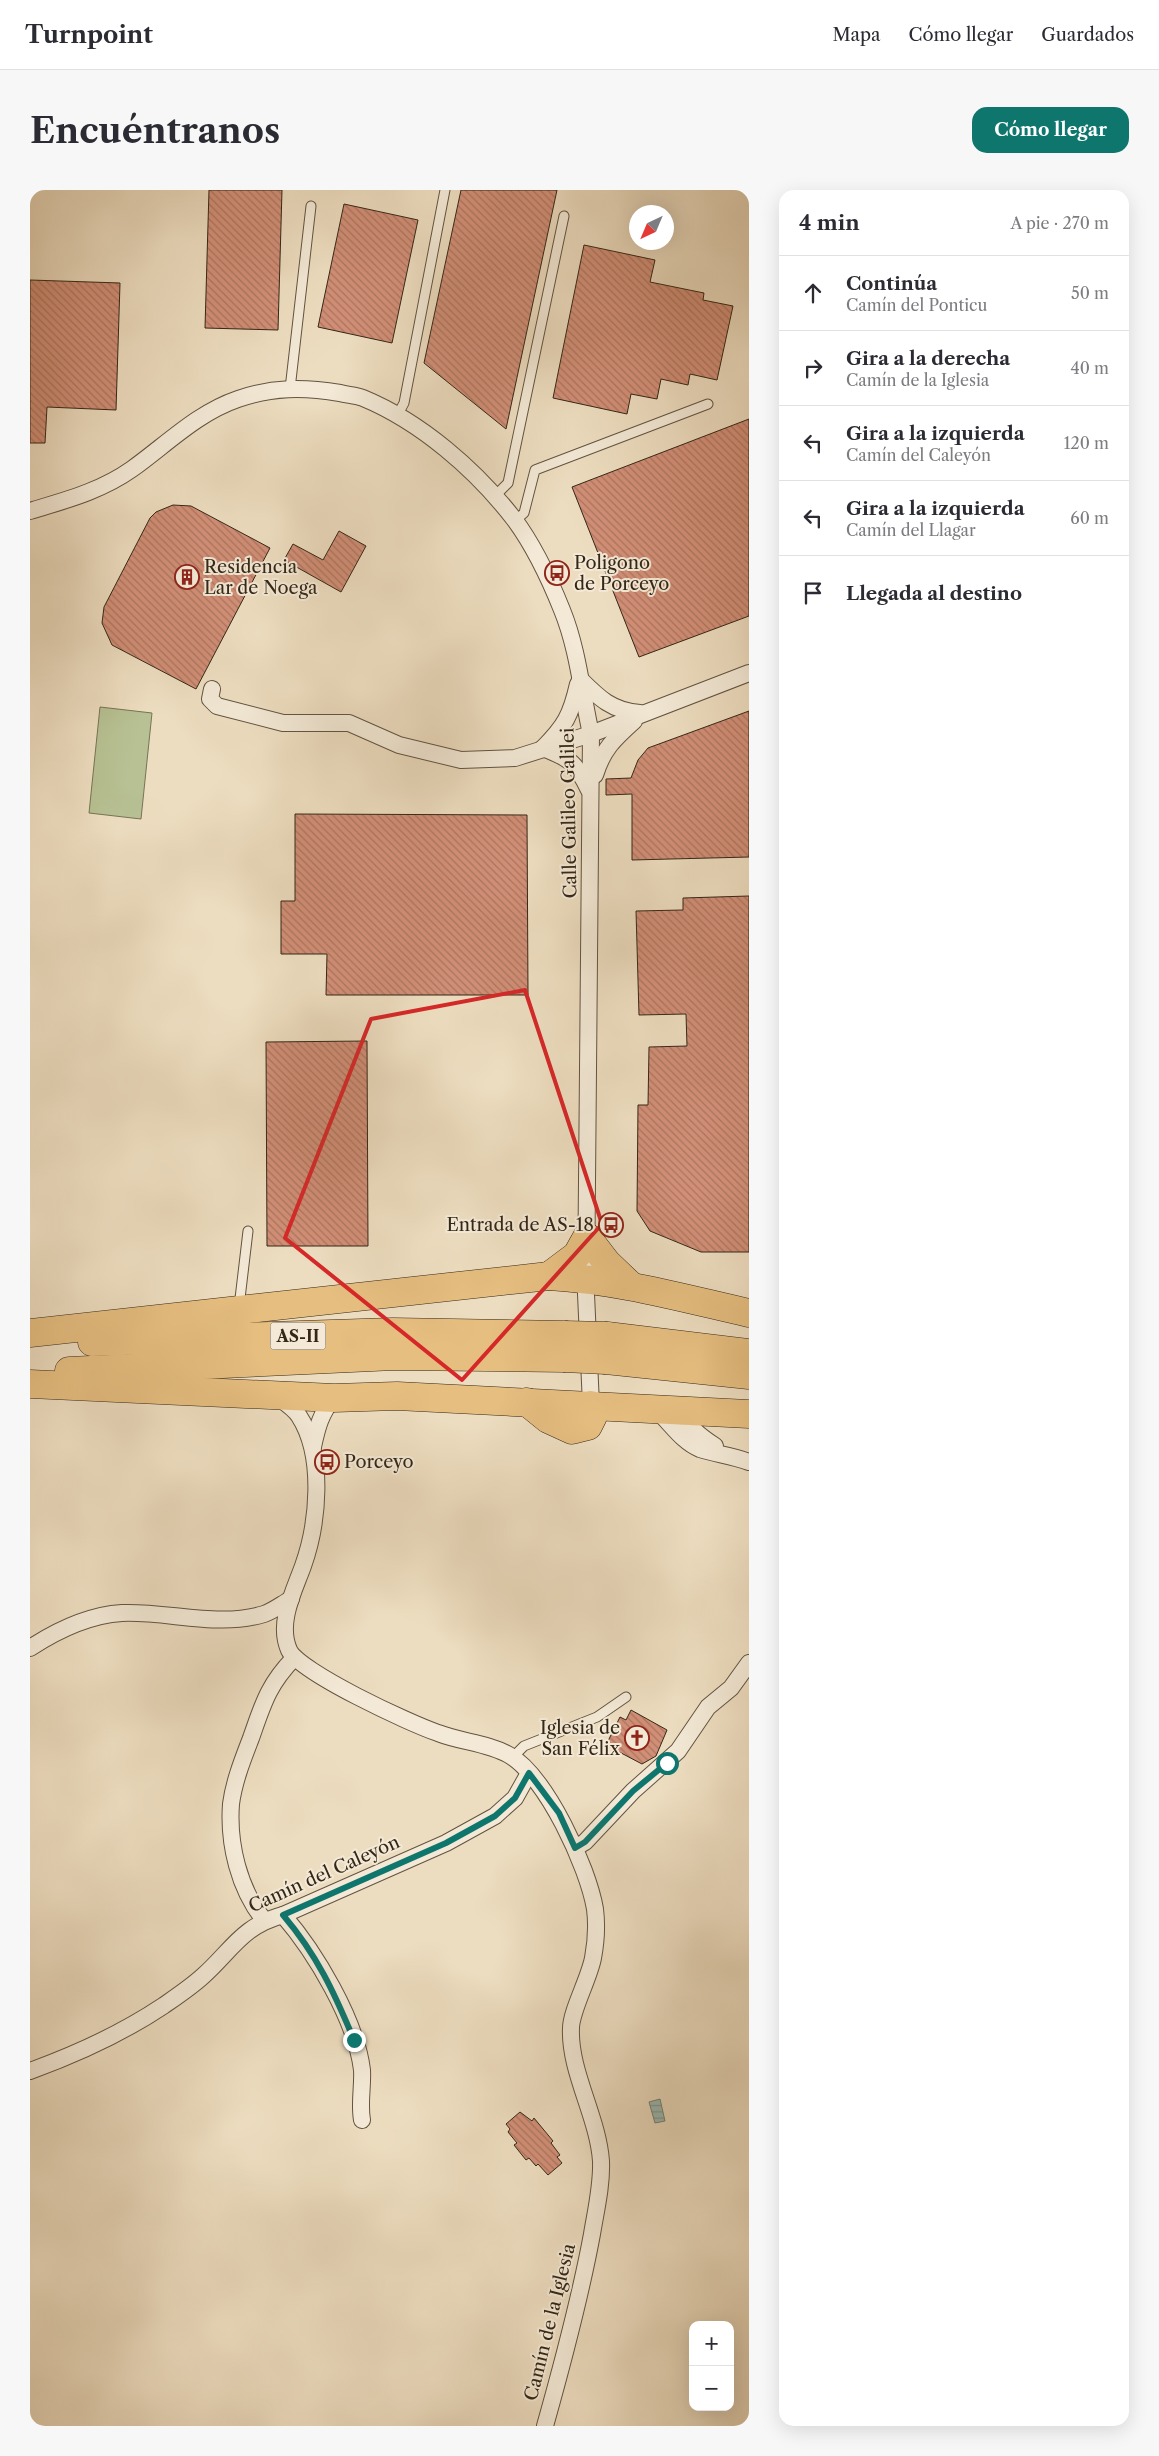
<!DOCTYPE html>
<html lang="es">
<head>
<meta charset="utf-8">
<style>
  body { margin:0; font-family:"Libre Caslon Text",serif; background:#f7f7f7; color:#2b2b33 }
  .controls { position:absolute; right:15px; bottom:15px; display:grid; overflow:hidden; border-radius:10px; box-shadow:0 5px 20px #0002 }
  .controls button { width:45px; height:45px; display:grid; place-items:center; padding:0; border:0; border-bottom:1px solid #e1e1e2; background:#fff; color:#2b2b33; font:25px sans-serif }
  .compass { position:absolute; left:599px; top:15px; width:45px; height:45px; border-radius:50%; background:#fff; box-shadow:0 5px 20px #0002; rotate:224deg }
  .stop { position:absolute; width:15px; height:15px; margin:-11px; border:4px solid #0f766e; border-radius:50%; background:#fff }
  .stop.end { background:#0f766e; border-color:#fff; box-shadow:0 1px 5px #0008 }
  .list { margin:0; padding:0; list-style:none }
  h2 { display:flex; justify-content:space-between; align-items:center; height:65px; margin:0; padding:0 20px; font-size:21px }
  h2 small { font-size:16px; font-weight:400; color:#7c7c81 }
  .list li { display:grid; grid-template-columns:32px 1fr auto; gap:15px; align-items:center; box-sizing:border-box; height:75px; padding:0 20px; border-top:1px solid #e1e1e2 }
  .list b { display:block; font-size:19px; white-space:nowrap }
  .list p { margin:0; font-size:16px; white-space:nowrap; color:#7c7c81 }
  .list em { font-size:16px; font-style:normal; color:#7c7c81 }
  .icon { flex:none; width:28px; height:28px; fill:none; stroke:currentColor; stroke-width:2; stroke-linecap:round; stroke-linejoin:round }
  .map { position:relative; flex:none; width:719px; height:2236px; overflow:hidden; border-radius:15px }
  header { display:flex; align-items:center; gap:30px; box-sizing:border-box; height:70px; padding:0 25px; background:#fff; border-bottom:1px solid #e1e1e2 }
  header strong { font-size:24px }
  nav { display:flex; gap:28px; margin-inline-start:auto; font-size:18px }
  .intro { display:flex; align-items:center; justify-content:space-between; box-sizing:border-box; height:120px; padding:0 30px }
  h1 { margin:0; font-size:35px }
  .button { padding:12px 22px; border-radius:15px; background:#0f766e; color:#fff; font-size:18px; font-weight:700 }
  main { display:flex; gap:30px; padding:0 30px }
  aside { flex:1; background:#fff; border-radius:15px; box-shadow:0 5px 20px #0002 }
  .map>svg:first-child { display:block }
  .pitch { fill:#b7c193; stroke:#767455 }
  .water { fill:url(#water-rules); stroke:#718076 }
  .building { fill:url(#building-back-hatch); stroke:#342717 }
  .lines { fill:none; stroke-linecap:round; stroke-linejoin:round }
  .lane-casing { stroke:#625441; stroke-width:11 }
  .street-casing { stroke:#625441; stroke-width:18 }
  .highway-casing { stroke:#342717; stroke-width:29 }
  .lane { stroke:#f3e9d6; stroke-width:9 }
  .street { stroke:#f3e9d6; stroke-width:16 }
  .highway { stroke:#e6be80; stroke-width:28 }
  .highway-bridge-casing { stroke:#342717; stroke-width:29; stroke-linecap:butt }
  .highway-bridge { stroke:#e6be80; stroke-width:28 }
  .route { stroke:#0f766e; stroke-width:6 }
  .marked { fill:none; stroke:#d62828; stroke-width:4; stroke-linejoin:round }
  .labels { text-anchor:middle; stroke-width:4; stroke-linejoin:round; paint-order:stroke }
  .shield { fill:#f3e9d6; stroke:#6d6150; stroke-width:1 }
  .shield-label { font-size:16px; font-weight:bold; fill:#342717 }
  .poi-label { font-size:18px; fill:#342717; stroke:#f3e9d6; text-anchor:start }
  .street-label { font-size:18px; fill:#342717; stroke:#f3e9d6 }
</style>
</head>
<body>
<header>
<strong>Turnpoint</strong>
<nav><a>Mapa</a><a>Cómo llegar</a><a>Guardados</a></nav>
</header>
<div class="intro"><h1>Encuéntranos</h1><a class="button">Cómo llegar</a></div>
<main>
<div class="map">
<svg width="719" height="2236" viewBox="0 0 719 2236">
  <defs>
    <pattern id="water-rules" width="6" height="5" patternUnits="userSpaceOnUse" patternTransform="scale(1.25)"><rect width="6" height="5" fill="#9abbb6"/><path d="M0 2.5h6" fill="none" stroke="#7e9893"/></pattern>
    <pattern id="building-back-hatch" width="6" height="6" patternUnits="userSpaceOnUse" patternTransform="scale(1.25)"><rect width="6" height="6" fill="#d28f77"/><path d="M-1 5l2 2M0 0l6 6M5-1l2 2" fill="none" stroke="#ab7561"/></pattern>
  </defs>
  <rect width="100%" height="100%" fill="#edddc0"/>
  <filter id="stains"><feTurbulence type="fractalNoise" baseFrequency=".004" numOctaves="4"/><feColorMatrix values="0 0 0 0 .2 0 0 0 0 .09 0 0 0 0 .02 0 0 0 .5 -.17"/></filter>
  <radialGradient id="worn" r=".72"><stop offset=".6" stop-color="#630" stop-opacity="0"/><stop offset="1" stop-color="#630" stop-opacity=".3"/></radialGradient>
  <path class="pitch" d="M 70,517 L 122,523 L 111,629 L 59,623 Z"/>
  <path class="water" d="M 630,1909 L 635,1931 L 625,1933 L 619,1912 Z"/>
  <g class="building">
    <path d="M 179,0 L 252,0 L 248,140 L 175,138 Z"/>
    <path d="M 431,0 L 527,0 L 476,239 L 394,173 Z"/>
    <path d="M 314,14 L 388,30 L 362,153 L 288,137 Z"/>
    <path d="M 554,55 L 625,70 L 620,92 L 674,103 L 673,110 L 703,116 L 687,190 L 660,184 L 658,195 L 631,189 L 627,209 L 601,204 L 597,224 L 523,208 Z"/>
    <path d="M 0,90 L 90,93 L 86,220 L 17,217 L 15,253 L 0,253 Z"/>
    <path d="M 719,229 L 719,426 L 609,467 L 542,297 Z"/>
    <path d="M 143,315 L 161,316 L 240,358 L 166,499 L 82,455 L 72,433 L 74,417 L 120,328 L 126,322 Z"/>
    <path d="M 309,341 L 336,356 L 311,402 L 254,370 L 263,354 L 293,370 Z"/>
    <path d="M 719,521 L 719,667 L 602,670 L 602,604 L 576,605 L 576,589 L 601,588 L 608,570 L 618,558 Z"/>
    <path d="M 265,624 L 497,625 L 498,805 L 296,805 L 297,764 L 251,764 L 251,711 L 265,711 Z"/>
    <path d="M 719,706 L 719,1062 L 671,1062 L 620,1041 L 607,1021 L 608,915 L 618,915 L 619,857 L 657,856 L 656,824 L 609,825 L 606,721 L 653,720 L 653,708 Z"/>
    <path d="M 337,851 L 338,1056 L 237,1056 L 236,852 Z"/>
    <path d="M 601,1520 L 637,1540 L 626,1566 L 612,1574 L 576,1555 L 590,1527 L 596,1530 Z"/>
    <path d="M 490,1922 L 502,1931 L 504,1928 L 523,1951 L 521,1953 L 530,1965 L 527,1967 L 532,1973 L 518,1985 L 508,1974 L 506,1976 L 499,1968 L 496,1970 L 484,1955 L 487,1953 L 478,1942 L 480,1939 L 476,1934 Z"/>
  </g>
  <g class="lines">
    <defs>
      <g id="lane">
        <path d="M 260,199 L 281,16"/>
        <path d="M 367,226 L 374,213 L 415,0"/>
        <path d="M 465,306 L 478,293 L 534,26"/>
        <path d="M 485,331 L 494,323 L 505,280 L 678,214"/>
        <path d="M 209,1117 L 218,1041"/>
        <path d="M 483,1567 L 494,1556 L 567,1527 L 596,1507"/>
      </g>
      <g id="street">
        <path d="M 0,321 C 36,310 71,301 102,279 C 137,254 167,223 208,209 C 242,197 274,197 310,203 C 317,205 326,205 333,208 C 391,232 446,280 484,329 C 504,356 520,390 532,420 C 548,459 552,504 561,544 L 556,1104 L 561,1215"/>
        <path d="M 550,489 C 569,508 582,521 610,523"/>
        <path d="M 182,499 L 180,509 L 187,516 L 253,533 L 319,533 L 369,555 L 431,570 L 485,568 L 561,544 L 719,483"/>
        <path d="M 513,558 C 535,536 541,525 548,494"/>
        <path d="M 513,558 C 541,569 546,573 559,600"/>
        <path d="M 565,585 C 573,559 584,549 604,531"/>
        <path d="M 246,1206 C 254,1212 264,1218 269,1226 C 295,1266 288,1334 273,1376 C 264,1401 247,1433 259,1460 C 269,1482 381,1534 408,1543 C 431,1552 458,1553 479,1565 C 516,1586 558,1677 565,1719 C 567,1735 566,1752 563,1768 C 559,1789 541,1821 541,1838 C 539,1881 568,1927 571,1971 C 572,1995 566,2020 562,2044 C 550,2109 533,2172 515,2236"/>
        <path d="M 653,1219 C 657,1237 670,1246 685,1256"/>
        <path d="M 626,1220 C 640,1232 652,1252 670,1259 C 686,1264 703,1266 719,1272"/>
        <path d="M 283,1257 C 287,1238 291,1222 304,1208"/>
        <path d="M 0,1458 C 26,1441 60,1425 92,1423 C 138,1421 189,1438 234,1424 C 243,1421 252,1414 261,1409"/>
        <path d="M 545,1658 L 555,1652 L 603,1601 L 648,1561 L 678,1517 L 701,1498 L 719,1473"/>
        <path d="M 253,1725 C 285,1762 326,1830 332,1880 C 333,1897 329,1913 332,1930"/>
        <path d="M 234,1730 C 209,1699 198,1654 201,1614 C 204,1591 213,1569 221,1548 C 233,1514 238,1495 264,1468"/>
        <path d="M 0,1881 C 44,1865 94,1842 133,1816 C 146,1807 161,1797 173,1786 C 202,1760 212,1736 253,1725 L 416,1653 L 465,1626 L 485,1608 L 499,1583"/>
      </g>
      <g id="highway">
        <path d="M 519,1086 L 547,1065 L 557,1047 L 577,1073 L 599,1094"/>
        <path d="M 0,1143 L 519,1086 C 588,1090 652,1108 719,1123"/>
        <path d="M 577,1146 L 719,1163"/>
        <path d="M 62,1152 L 363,1142 L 535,1145"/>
        <path d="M 576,1170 L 719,1185"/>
        <path d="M 39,1181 L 364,1166 L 534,1168"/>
        <path d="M 0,1194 L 304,1208 L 367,1206 L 719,1224"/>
        <path d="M 497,1212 L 518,1229 L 542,1240 L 558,1236 L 563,1226 L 561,1215"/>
      </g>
    </defs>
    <use href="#lane" class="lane-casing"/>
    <use href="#street" class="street-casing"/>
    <use href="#highway" class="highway-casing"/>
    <use href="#lane" class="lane"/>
    <use href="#street" class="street"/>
    <use href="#highway" class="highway"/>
    <defs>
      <g id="highway-bridge">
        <path d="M 535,1145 L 577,1146"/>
        <path d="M 534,1168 L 576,1170"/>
      </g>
    </defs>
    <use href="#highway-bridge" class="highway-bridge-casing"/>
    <use href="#highway-bridge" class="highway-bridge"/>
  </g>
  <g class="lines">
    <path class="route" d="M 324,1850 C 304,1802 287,1765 253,1725 L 416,1653 L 465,1626 L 485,1608 L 499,1583 L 529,1623 L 545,1658 L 555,1652 L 603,1601 L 637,1573"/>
  </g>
  <path class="marked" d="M 495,800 L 572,1034 L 432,1190 L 255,1048 L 341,829 Z"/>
  <defs>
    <symbol id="bus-ring" viewBox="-11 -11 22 22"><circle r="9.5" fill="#f3e9d6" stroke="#8f2418" stroke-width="1.5"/><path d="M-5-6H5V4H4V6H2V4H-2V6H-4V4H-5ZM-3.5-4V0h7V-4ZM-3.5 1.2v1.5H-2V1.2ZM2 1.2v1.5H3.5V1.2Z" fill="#8f2418"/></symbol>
    <symbol id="building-ring" viewBox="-11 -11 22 22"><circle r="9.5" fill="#f3e9d6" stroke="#8f2418" stroke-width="1.5"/><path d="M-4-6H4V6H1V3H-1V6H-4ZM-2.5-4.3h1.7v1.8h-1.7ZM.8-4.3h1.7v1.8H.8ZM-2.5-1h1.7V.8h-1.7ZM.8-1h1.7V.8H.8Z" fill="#8f2418"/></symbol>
    <symbol id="church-ring" viewBox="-11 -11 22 22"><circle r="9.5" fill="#f3e9d6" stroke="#8f2418" stroke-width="1.5"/><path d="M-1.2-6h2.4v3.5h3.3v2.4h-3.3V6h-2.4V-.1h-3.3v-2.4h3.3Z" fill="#8f2418"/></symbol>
  </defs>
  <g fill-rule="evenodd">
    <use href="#bus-ring" x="513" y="369" width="28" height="28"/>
    <use href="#building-ring" x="143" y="373" width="28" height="28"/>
    <use href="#bus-ring" x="567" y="1021" width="28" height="28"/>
    <use href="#bus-ring" x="283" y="1258" width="28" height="28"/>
    <use href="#church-ring" x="593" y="1534" width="28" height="28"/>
  </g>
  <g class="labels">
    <rect class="shield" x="240.5" y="1132.5" width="55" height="27" rx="4"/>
    <g class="shield-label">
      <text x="268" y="1152">AS-II</text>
    </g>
    <g class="poi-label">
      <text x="544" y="379">Poligono<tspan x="544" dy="21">de Porceyo</tspan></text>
      <text x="174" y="383">Residencia<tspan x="174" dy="21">Lar de Noega</tspan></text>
      <text x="564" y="1041" text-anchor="end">Entrada de AS-18</text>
      <text x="314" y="1278">Porceyo</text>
      <text x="590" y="1544" text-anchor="end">Iglesia de<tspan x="590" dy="21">San Félix</tspan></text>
    </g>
    <g class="street-label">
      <text transform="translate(539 623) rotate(-91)" y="6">Calle Galileo Galilei</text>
      <text transform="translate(294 1684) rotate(-24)" y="6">Camín del Caleyón</text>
      <text transform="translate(520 2132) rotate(-76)" y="6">Camín de la Iglesia</text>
    </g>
  </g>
  <rect width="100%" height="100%" filter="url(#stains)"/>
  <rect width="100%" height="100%" fill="url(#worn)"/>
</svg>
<div class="controls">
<button>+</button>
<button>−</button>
</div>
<svg class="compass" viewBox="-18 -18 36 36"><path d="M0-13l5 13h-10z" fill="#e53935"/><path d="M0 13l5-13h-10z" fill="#7c7c81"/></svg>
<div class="stop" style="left:637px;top:1573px"></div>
<div class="stop end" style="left:324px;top:1850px"></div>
</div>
<aside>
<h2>4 min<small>A pie · 270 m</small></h2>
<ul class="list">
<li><svg class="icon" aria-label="ahead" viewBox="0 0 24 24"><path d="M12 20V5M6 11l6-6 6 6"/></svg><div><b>Continúa</b><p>Camín del Ponticu</p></div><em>50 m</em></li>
<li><svg class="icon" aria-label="right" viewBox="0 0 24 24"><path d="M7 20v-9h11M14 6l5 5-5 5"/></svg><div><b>Gira a la derecha</b><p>Camín de la Iglesia</p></div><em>40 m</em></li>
<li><svg class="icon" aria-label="left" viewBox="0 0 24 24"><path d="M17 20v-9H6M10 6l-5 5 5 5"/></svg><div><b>Gira a la izquierda</b><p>Camín del Caleyón</p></div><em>120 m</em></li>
<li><svg class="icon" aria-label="left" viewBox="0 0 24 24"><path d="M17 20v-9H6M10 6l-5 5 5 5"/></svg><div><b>Gira a la izquierda</b><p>Camín del Llagar</p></div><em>60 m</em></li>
<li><svg class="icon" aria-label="arrive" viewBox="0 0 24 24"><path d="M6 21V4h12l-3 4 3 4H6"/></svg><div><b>Llegada al destino</b></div></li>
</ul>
</aside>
</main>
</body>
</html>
